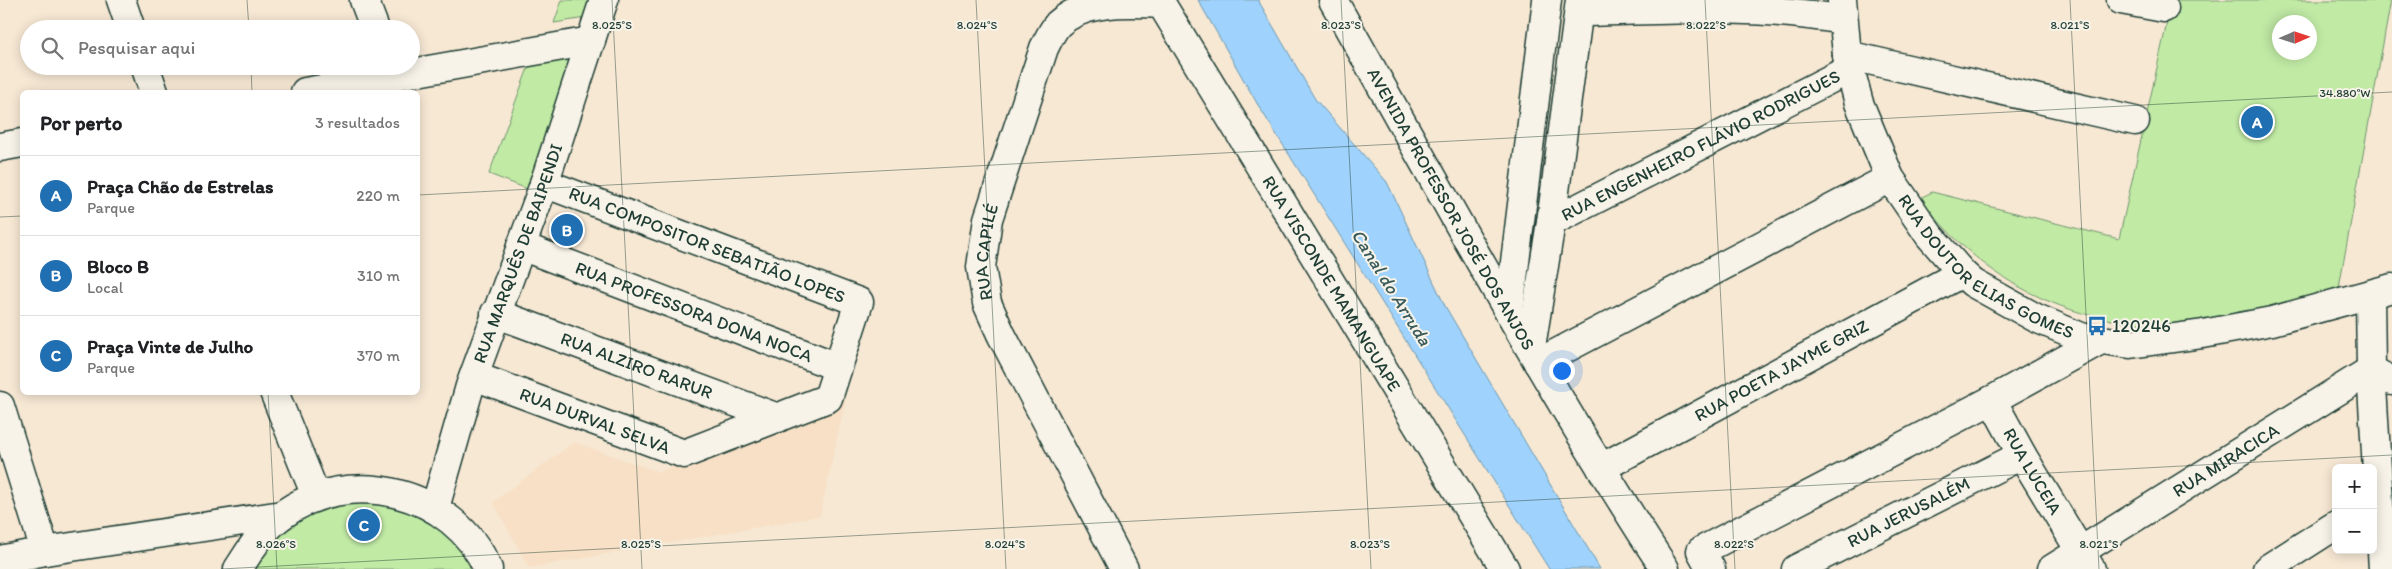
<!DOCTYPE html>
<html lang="pt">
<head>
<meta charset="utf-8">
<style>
  body { margin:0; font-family:Itim,sans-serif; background:#f2f2f2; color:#202124 }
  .controls { position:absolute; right:15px; bottom:15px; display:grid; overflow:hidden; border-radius:8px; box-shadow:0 2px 12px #0003 }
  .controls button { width:45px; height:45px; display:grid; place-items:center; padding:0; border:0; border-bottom:1px solid #e0e0e0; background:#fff; color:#202124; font:25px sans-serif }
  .compass { position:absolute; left:2272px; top:15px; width:45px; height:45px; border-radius:50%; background:#fff; box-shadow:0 2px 12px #0003; rotate:87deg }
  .you { position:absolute; left:1561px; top:370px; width:18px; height:18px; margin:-12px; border:4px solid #fff; border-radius:50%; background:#1a73e8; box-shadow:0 0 0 8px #1a73e833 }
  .badge { display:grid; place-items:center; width:32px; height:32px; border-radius:50%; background:#1f6fb2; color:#fff; font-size:16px; font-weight:700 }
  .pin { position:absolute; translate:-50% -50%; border:2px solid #fff; box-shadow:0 1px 5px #0006 }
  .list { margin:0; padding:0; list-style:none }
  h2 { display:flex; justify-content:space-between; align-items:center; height:65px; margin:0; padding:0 20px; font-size:21px }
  h2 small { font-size:16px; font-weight:400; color:#757577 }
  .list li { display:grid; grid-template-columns:32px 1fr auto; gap:15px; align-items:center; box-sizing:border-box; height:80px; padding:0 20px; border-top:1px solid #e0e0e0 }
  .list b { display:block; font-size:19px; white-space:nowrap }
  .list p { margin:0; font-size:16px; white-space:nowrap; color:#757577 }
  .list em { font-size:16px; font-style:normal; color:#757577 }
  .icon { flex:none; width:28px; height:28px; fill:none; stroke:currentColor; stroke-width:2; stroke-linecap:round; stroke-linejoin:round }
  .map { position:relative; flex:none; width:2392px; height:569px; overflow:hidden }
  .search { position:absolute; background:#fff; box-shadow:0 2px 12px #0003; left:20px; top:20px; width:400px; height:55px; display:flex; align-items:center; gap:12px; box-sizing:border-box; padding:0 18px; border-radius:28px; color:#757577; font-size:19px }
  .panel { position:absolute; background:#fff; box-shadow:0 2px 12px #0003; left:20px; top:90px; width:400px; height:305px; border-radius:8px }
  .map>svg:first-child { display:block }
  .built { fill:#f7e0c6 }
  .green { fill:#c1eaa5; stroke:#70946c; fill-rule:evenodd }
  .water { fill:#9fd3fd; stroke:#6c97ad }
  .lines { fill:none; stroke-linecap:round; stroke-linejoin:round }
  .minor-casing { stroke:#1f3d34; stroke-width:31 }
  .minor { stroke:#f7f3e8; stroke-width:28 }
  .ticks { fill:none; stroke:#1f3d34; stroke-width:1; stroke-opacity:0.45 }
  .labels { text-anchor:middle; stroke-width:4; stroke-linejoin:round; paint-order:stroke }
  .street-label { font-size:18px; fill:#1f3d34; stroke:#f7f3e8 }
  .poi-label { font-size:18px; fill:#1f3d34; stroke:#f7f3e8; text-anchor:start }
  .water-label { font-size:19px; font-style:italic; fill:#395b5c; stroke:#f7f3e8 }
  .ticks-label { font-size:12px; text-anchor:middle; fill:#1f3d34; stroke:#f7f3e8; stroke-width:4; stroke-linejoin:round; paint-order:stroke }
</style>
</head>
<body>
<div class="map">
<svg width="2392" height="569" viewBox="0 0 2392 569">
  <rect width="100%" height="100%" fill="#f7e8d4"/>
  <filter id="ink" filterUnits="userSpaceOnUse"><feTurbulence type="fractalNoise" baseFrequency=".02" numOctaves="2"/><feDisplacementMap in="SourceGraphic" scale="10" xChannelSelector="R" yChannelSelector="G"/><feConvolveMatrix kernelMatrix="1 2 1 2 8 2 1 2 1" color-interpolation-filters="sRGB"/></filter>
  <g filter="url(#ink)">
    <path class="built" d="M 846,398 L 820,516 L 529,568 L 493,502 L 574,442 L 659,472 Z"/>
    <g class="green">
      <path d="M 562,0 L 599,0 L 592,17 L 554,23 Z"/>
      <path d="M 2172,0 L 2391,0 L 2339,287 C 2317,294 2293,301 2270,307 C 2260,311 2249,315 2238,318 C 2113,343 1996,301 1920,198 L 1932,192 L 2119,239 ZM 2280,22 L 2310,22 L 2310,52 L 2280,52 Z"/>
      <path d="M 574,52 L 530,190 L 489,174 L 532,57 Z"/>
      <path d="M 401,493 L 488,569 L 238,569 L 282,515 Z"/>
    </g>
    <path class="water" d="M 1198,0 L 1258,0 L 1315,99 L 1387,182 L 1445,306 L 1600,569 L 1549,569 L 1258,105 Z"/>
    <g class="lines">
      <defs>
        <g id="minor">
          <path d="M 121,0 L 131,29"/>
          <path d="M 364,0 L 375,29"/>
          <path id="s1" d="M 1159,0 L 1505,569"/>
          <path id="s2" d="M 1333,0 C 1441,191 1545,385 1665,569"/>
          <path id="s3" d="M 1842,0 L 1847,55 L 1850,69 L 1859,103 L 1890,178 L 1929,235 L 1962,273 L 1973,283 L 2036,318 L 2081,337 L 2130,344 L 2203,334 L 2272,321 L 2392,288"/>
          <path d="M 2121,0 L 2164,8"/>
          <path d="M 1579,12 C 1667,10 1756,4 1843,20"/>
          <path d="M 1847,55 L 2135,121"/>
          <path d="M 145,66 L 154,92"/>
          <path d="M 305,92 L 591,41"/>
          <path d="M 0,147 L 22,143"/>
          <path id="s4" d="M 1551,222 L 1850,69"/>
          <path id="s5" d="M 521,246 L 838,367"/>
          <path d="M 2370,295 L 2371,370 L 2383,569"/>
          <path d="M 1509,311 L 1547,0"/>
          <path id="s6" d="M 495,313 L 778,418"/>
          <path d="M 1531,347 L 1551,222 L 1580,0"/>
          <path d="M 1538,363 L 1890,178"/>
          <path id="s7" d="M 474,376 L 684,454 L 828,398 L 859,302 L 544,183"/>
          <path d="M 274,392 L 316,496"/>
          <path id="s8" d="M 1992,400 L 2022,455 L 2091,569"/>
          <path d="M 0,406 L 45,551"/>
          <path id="s9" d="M 1601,468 L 1962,273"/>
          <path id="s10" d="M 435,508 L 470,386 L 543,187 L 604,0"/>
          <path d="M 0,560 L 45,551 L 282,515"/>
          <path d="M 238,569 C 251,549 262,530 281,516 C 349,464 454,491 488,569"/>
          <path id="s11" d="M 1124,569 L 1001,334 L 987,303 L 981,267 L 988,219 L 1044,48 C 1048,40 1052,31 1058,24 C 1084,0 1126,2 1161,4"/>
          <path d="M 1711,569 L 1701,551 L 1992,400 L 2099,341"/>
          <path id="s12" d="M 1796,569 L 2022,455"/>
          <path id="s13" d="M 2052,569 L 2371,370 L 2392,381"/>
          <path d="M 2267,569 L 2336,525"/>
        </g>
      </defs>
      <use href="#minor" class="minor-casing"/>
      <use href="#minor" class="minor"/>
    </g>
  </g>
  <path class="ticks" d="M 247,0 L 249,29M 612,0 L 642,569M 976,0 L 1006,569M 1341,0 L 1371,569M 1705,0 L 1735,569M 2070,0 L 2099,569M 251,66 L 252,92M 418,195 L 2392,92M 0,217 L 22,216M 268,392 L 277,569M 221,569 L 2392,455"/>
  <defs>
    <symbol id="bus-bare" viewBox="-9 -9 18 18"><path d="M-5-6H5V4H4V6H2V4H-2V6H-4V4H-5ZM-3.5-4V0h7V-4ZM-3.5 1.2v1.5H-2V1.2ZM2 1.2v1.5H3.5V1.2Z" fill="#1f6fb2" stroke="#f7f3e8" stroke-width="2.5" paint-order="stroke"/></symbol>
  </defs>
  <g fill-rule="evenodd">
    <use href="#bus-bare" x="2083" y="312" width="28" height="28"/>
  </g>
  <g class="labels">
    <g class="street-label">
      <text dy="6" stroke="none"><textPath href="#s4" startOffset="168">RUA ENGENHEIRO FLÁVIO RODRIGUES</textPath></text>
      <text dy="6" stroke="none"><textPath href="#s2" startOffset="240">AVENIDA PROFESSOR JOSÉ DOS ANJOS</textPath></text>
      <text transform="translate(707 245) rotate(21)" y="6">RUA COMPOSITOR SEBATIÃO LOPES</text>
      <text dy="6" stroke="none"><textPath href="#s11" startOffset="351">RUA CAPILÉ</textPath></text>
      <text dy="6" stroke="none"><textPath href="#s10" startOffset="268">RUA MARQUÊS DE BAIPENDI</textPath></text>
      <text dy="6" stroke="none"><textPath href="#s3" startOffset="320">RUA DOUTOR ELIAS GOMES</textPath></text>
      <text dy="6" stroke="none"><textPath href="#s1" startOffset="332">RUA VISCONDE MAMANGUAPE</textPath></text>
      <text dy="6" stroke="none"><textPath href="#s5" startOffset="185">RUA PROFESSORA DONA NOCA</textPath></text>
      <text dy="6" stroke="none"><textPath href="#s6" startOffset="151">RUA ALZIRO RARUR</textPath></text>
      <text dy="6" stroke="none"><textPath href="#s9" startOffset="205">RUA POETA JAYME GRIZ</textPath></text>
      <text dy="6" stroke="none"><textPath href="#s7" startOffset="129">RUA DURVAL SELVA</textPath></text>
      <text dy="6" stroke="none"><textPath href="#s13" startOffset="205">RUA MIRACICA</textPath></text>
      <text dy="6" stroke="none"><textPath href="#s8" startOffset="82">RUA LUCEIA</textPath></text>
      <text dy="6" stroke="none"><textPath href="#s12" startOffset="126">RUA JERUSALÉM</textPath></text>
    </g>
    <g class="poi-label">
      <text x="2112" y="332">120246</text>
    </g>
    <g class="water-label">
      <text transform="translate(1392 287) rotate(58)" y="7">Canal do Arruda</text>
    </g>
  </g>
  <g class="ticks-label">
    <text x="612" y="29">8.025°S</text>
    <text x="977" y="29">8.024°S</text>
    <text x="1341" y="29">8.023°S</text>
    <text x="1706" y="29">8.022°S</text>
    <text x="2070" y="29">8.021°S</text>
    <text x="2345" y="97">34.880°W</text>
    <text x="276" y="548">8.026°S</text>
    <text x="641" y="548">8.025°S</text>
    <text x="1005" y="548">8.024°S</text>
    <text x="1370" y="548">8.023°S</text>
    <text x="1734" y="548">8.022°S</text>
    <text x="2099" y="548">8.021°S</text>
  </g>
</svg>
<div class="controls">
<button>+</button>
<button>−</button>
</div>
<svg class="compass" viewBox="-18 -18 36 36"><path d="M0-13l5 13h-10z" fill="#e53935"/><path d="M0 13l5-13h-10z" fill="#757577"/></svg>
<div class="you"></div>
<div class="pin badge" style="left:2257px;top:122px">A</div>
<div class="pin badge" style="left:567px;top:230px">B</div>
<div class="pin badge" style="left:364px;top:525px">C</div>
<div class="search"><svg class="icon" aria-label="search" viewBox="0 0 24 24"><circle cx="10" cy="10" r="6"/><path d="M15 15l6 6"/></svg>Pesquisar aqui</div>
<section class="panel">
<h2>Por perto<small>3 resultados</small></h2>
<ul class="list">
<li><span class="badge">A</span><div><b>Praça Chão de Estrelas</b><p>Parque</p></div><em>220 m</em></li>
<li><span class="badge">B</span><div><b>Bloco B</b><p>Local</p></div><em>310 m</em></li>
<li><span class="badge">C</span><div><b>Praça Vinte de Julho</b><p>Parque</p></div><em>370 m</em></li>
</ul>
</section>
</div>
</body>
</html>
